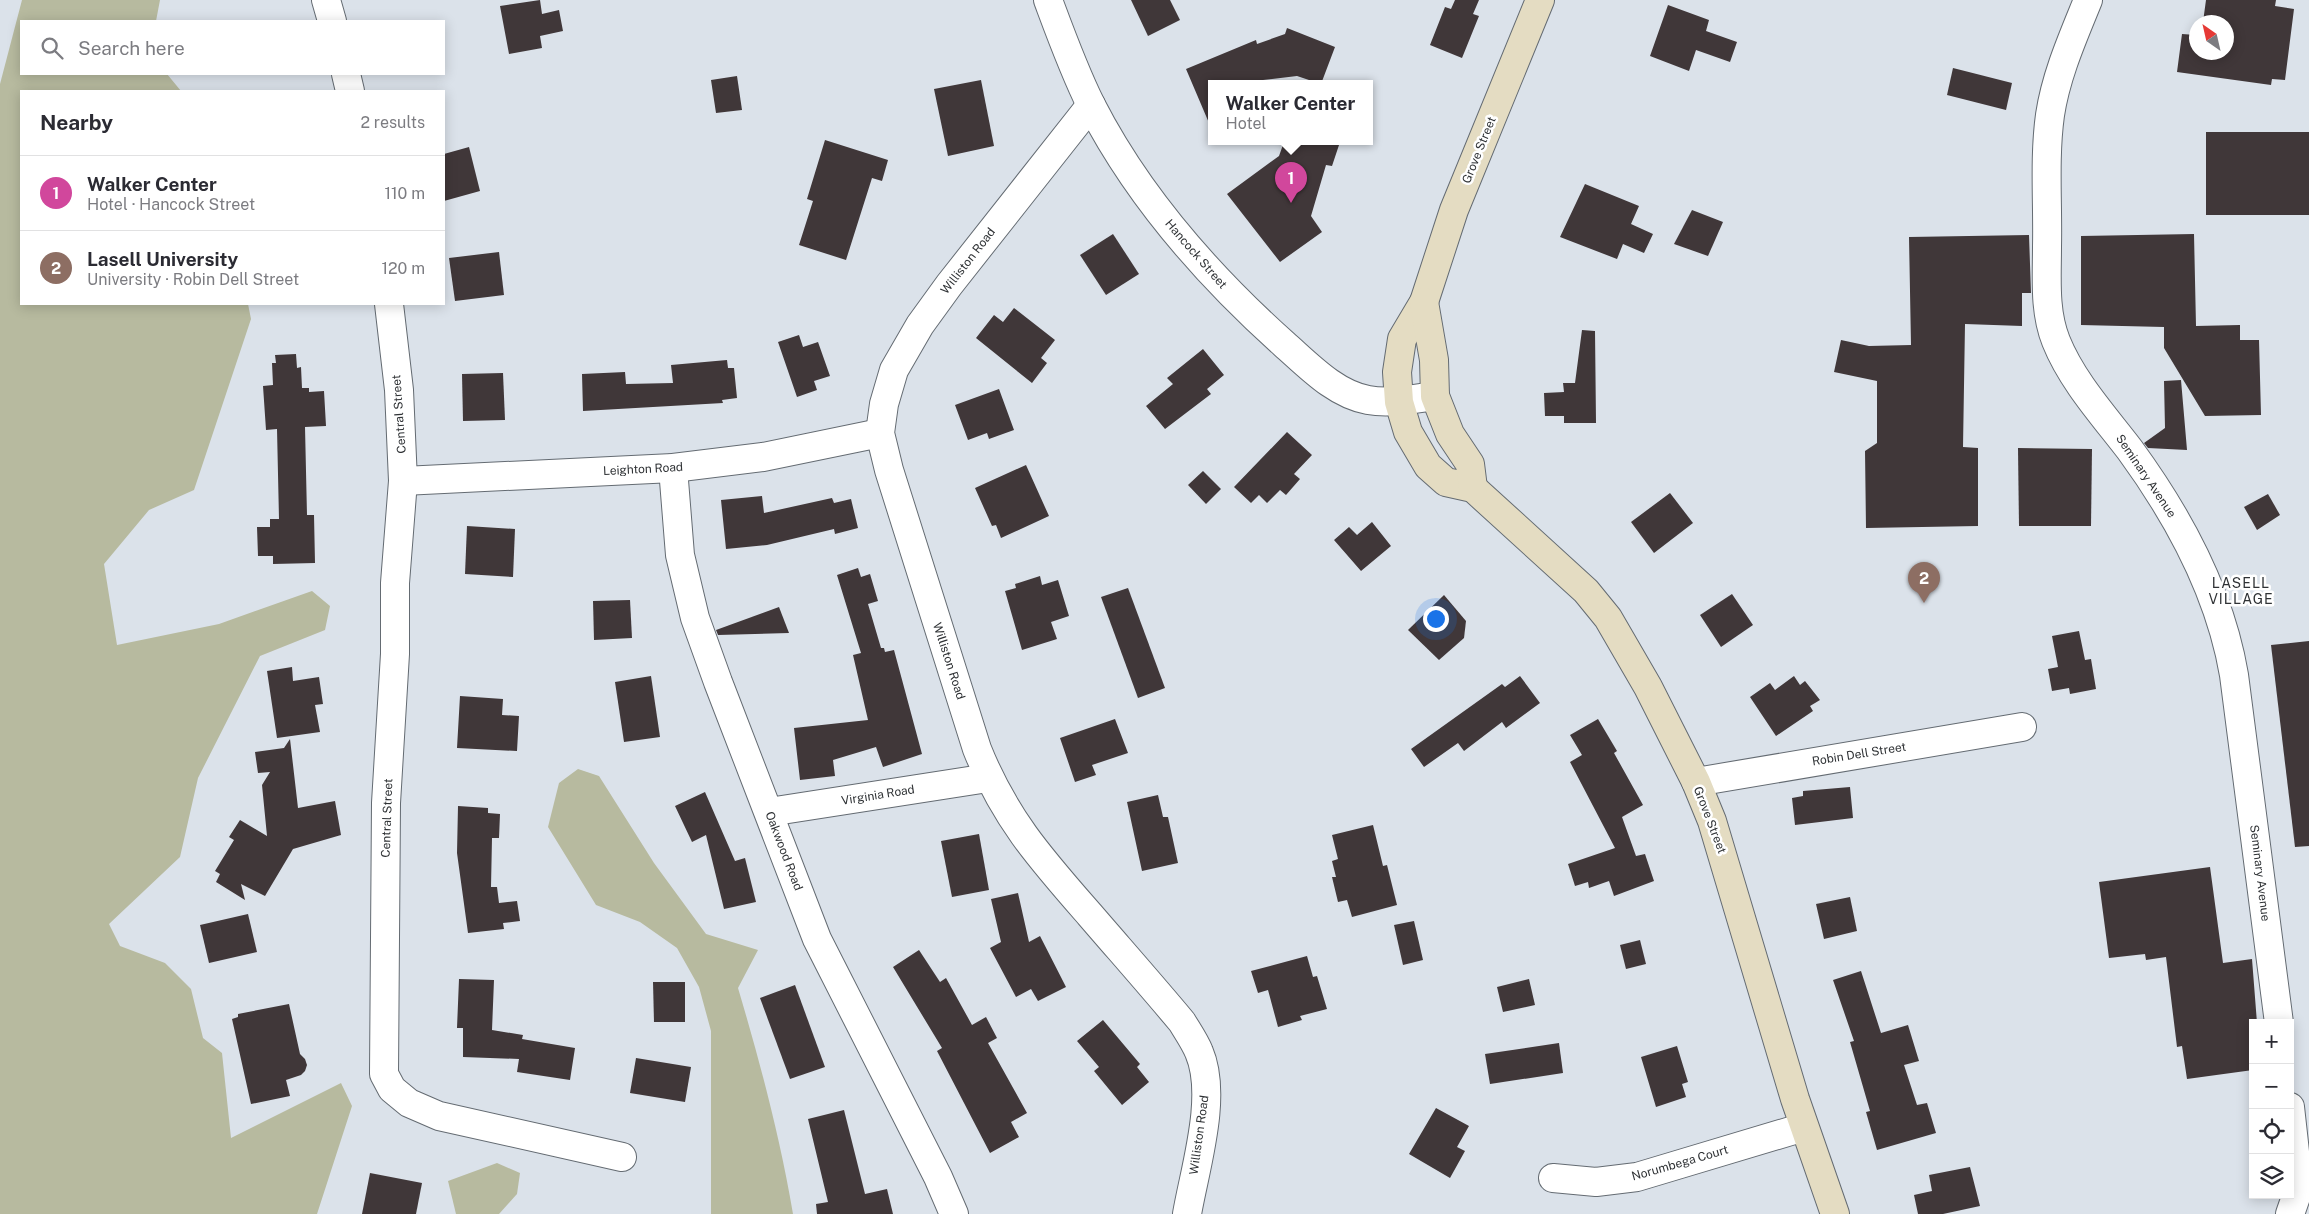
<!DOCTYPE html>
<html lang="en">
<head>
<meta charset="utf-8">
<style>
  body { margin:0; font-family:"Public Sans",sans-serif; background:#f2f2f3; color:#2b2b33 }
  .controls { position:absolute; right:15px; bottom:15px; display:grid; overflow:hidden; border-radius:0px; box-shadow:0 2px 12px #0003 }
  .controls button { width:45px; height:45px; display:grid; place-items:center; padding:0; border:0; border-bottom:1px solid #e1e1e2; background:#fff; color:#2b2b33; font:25px sans-serif }
  .compass { position:absolute; left:2189px; top:15px; width:45px; height:45px; border-radius:50%; background:#fff; box-shadow:0 2px 12px #0003; rotate:326deg }
  .you { position:absolute; left:1435px; top:618px; width:18px; height:18px; margin:-12px; border:4px solid #fff; border-radius:50%; background:#1a73e8; box-shadow:0 0 0 8px #1a73e833 }
  .badge { display:grid; place-items:center; width:32px; height:32px; border-radius:50%; background:#1a6699; color:#fff; font-size:16px; font-weight:700 }
  .pin { position:absolute; translate:-50% -41px; filter:drop-shadow(0 1px 2px #0008) }
  .pin::after { content:''; position:absolute; top:26px; width:18px; height:15px; background:inherit; clip-path:polygon(0 0,100% 0,50% 100%) }
  .popup { position:absolute; left:1208px; top:80px; width:165px; height:65px; box-sizing:border-box; display:grid; place-content:center; border-radius:0px; background:#fff; filter:drop-shadow(0 1px 4px #0005); font-size:16px; white-space:nowrap; color:#7c7c81 }
  .popup b { font-size:19px; color:#2b2b33 }
  .popup::after { content:''; position:absolute; left:50%; top:100%; margin-left:-10px; border:10px solid transparent; border-top-color:#fff }
  .list { margin:0; padding:0; list-style:none }
  h2 { display:flex; justify-content:space-between; align-items:center; height:65px; margin:0; padding:0 20px; font-size:21px }
  h2 small { font-size:16px; font-weight:400; color:#7c7c81 }
  .list li { display:grid; grid-template-columns:32px 1fr auto; gap:15px; align-items:center; box-sizing:border-box; height:75px; padding:0 20px; border-top:1px solid #e1e1e2 }
  .list b { display:block; font-size:19px; white-space:nowrap }
  .list p { margin:0; font-size:16px; white-space:nowrap; color:#7c7c81 }
  .list em { font-size:16px; font-style:normal; color:#7c7c81 }
  .icon { flex:none; width:28px; height:28px; fill:none; stroke:currentColor; stroke-width:2; stroke-linecap:round; stroke-linejoin:round }
  .map { position:relative; flex:none; width:2309px; height:1214px; overflow:hidden }
  .search { position:absolute; background:#fff; box-shadow:0 2px 12px #0003; left:20px; top:20px; width:425px; height:55px; display:flex; align-items:center; gap:12px; box-sizing:border-box; padding:0 18px; border-radius:0px; color:#7c7c81; font-size:19px }
  .panel { position:absolute; background:#fff; box-shadow:0 2px 12px #0003; left:20px; top:90px; width:425px; height:215px; border-radius:0px }
  .map>svg:first-child { display:block }
  .green { fill:#b7ba9f }
  .building { fill:#403739 }
  .lines { fill:none; stroke-linecap:round; stroke-linejoin:round }
  .street-casing { stroke:#646b72; stroke-width:30 }
  .secondary-casing { stroke:#646b72; stroke-width:30 }
  .street { stroke:#fff; stroke-width:28 }
  .secondary { stroke:#e4dcc2; stroke-width:28 }
  .labels { text-anchor:middle; stroke-width:5; stroke-linejoin:round; paint-order:stroke }
  .street-label { font-size:12px; fill:#2f3235; stroke:#fff }
  .neighbourhood-label { font-size:14px; letter-spacing:1px; fill:#2f3235; stroke:#fff }
</style>
</head>
<body>
<div class="map">
<svg width="2309" height="1214" viewBox="0 0 2309 1214">
  <rect width="100%" height="100%" fill="#dbe2ea"/>
  <g class="green">
    <path d="M 22,0 L 160,0 L 156,21 L 21,21 L 21,74 L 167,74 L 181,91 L 21,91 L 21,304 L 248,304 L 251,319 L 194,490 L 149,510 L 104,564 L 117,645 L 219,624 L 312,591 L 330,606 L 325,630 L 260,656 L 198,778 L 180,857 L 109,924 L 120,946 L 165,963 L 191,989 L 203,1038 L 222,1053 L 231,1138 L 341,1083 L 352,1106 L 317,1214 L 0,1214 L 0,84 Z"/>
    <path d="M 578,769 L 599,776 L 654,863 L 706,934 L 758,950 L 738,988 C 760,1062 780,1137 793,1214 L 711,1214 L 711,1031 L 699,987 L 677,948 L 640,922 L 596,905 L 548,827 L 559,783 Z"/>
    <path d="M 497,1163 L 520,1173 L 517,1194 L 499,1214 L 456,1214 L 448,1181 Z"/>
  </g>
  <g class="building">
    <path d="M 540,0 L 542,14 L 559,10 L 563,31 L 540,36 L 542,48 L 509,54 L 500,6 Z"/>
    <path d="M 1131,0 L 1170,0 L 1180,20 L 1148,36 Z"/>
    <path d="M 1455,0 L 1479,0 L 1473,14 L 1479,16 L 1462,58 L 1430,45 L 1445,7 L 1451,9 Z"/>
    <path d="M 2206,0 L 2276,0 L 2275,6 L 2294,9 L 2285,80 L 2272,79 L 2271,85 L 2177,72 L 2182,34 L 2196,35 L 2196,52 L 2226,52 L 2226,22 L 2203,22 Z"/>
    <path d="M 1668,5 L 1709,20 L 1706,31 L 1737,42 L 1730,62 L 1696,50 L 1689,71 L 1650,56 Z"/>
    <path d="M 1287,28 L 1335,47 L 1321,84 L 1297,76 L 1254,81 L 1256,84 L 1212,84 L 1212,130 L 1186,69 L 1256,40 L 1257,44 L 1285,34 Z"/>
    <path d="M 1953,68 L 2012,83 L 2006,110 L 1947,95 Z"/>
    <path d="M 737,76 L 742,110 L 716,113 L 711,80 Z"/>
    <path d="M 981,80 L 994,146 L 948,156 L 934,89 Z"/>
    <rect x="2206" y="132" width="103" height="83"/>
    <path d="M 825,140 L 888,160 L 882,181 L 872,178 L 846,260 L 799,245 L 813,201 L 807,199 Z"/>
    <path d="M 1284,142 L 1340,142 L 1332,166 L 1326,165 L 1311,216 L 1322,232 L 1280,262 L 1227,194 L 1279,156 Z"/>
    <path d="M 469,147 L 480,191 L 444,201 L 444,154 Z"/>
    <path d="M 1585,184 L 1639,206 L 1631,224 L 1653,234 L 1644,253 L 1623,244 L 1617,259 L 1560,237 Z"/>
    <path d="M 1692,210 L 1723,222 L 1708,256 L 1674,244 Z"/>
    <path d="M 1113,234 L 1139,274 L 1106,295 L 1080,255 Z"/>
    <path d="M 2194,234 L 2196,326 L 2240,325 L 2240,340 L 2259,340 L 2261,415 L 2205,416 L 2164,348 L 2164,327 L 2081,325 L 2081,236 Z"/>
    <path d="M 2029,235 L 2031,293 L 2022,293 L 2022,326 L 1965,324 L 1963,447 L 1978,448 L 1978,526 L 1866,528 L 1865,451 L 1877,443 L 1877,381 L 1834,372 L 1841,340 L 1869,346 L 1911,345 L 1909,237 Z"/>
    <path d="M 499,252 L 504,295 L 455,301 L 449,258 Z"/>
    <path d="M 1014,308 L 1055,340 L 1041,358 L 1047,363 L 1032,383 L 976,338 L 994,315 L 1003,322 Z"/>
    <path d="M 1582,330 L 1595,331 L 1596,423 L 1564,423 L 1564,416 L 1545,416 L 1544,393 L 1564,392 L 1563,383 L 1575,383 Z"/>
    <path d="M 799,335 L 803,347 L 818,342 L 830,376 L 814,381 L 817,390 L 797,397 L 778,342 Z"/>
    <path d="M 1203,349 L 1224,375 L 1207,389 L 1211,394 L 1165,429 L 1146,406 L 1173,384 L 1167,378 Z"/>
    <path d="M 296,354 L 297,368 L 301,367 L 302,388 L 309,388 L 309,392 L 324,391 L 326,426 L 305,427 L 307,515 L 314,515 L 315,563 L 273,564 L 273,556 L 258,556 L 257,527 L 270,527 L 270,519 L 279,519 L 277,429 L 266,430 L 263,386 L 273,385 L 272,363 L 276,363 L 275,355 Z"/>
    <path d="M 727,360 L 728,368 L 734,368 L 737,398 L 722,400 L 723,403 L 583,411 L 582,374 L 625,372 L 626,384 L 673,383 L 671,365 Z"/>
    <path d="M 503,373 L 505,420 L 463,421 L 462,374 Z"/>
    <path d="M 2181,380 L 2187,450 L 2148,448 L 2144,443 L 2165,428 L 2164,381 Z"/>
    <path d="M 999,389 L 1014,430 L 989,439 L 987,433 L 968,440 L 955,405 Z"/>
    <path d="M 1287,432 L 1312,455 L 1294,474 L 1300,479 L 1286,495 L 1280,490 L 1267,503 L 1259,495 L 1251,503 L 1234,487 Z"/>
    <path d="M 2018,448 L 2092,449 L 2091,526 L 2019,526 Z"/>
    <path d="M 1026,465 L 1049,516 L 1001,538 L 996,525 L 992,526 L 975,488 Z"/>
    <path d="M 1203,471 L 1221,489 L 1206,504 L 1188,485 Z"/>
    <path d="M 1670,493 L 1693,523 L 1654,553 L 1631,522 Z"/>
    <path d="M 2268,494 L 2280,515 L 2257,530 L 2244,507 Z"/>
    <path d="M 762,496 L 764,513 L 832,498 L 834,503 L 851,499 L 858,528 L 835,534 L 834,529 L 767,545 L 726,549 L 721,500 Z"/>
    <path d="M 1372,522 L 1391,546 L 1361,571 L 1334,540 L 1349,527 L 1357,535 Z"/>
    <path d="M 467,526 L 515,529 L 513,577 L 465,574 Z"/>
    <path d="M 858,568 L 861,577 L 870,574 L 878,601 L 868,604 L 881,648 L 884,648 L 885,652 L 894,650 L 922,754 L 883,767 L 876,747 L 833,760 L 835,776 L 800,780 L 794,728 L 868,720 L 853,655 L 861,653 L 837,575 Z"/>
    <path d="M 1040,576 L 1042,585 L 1058,580 L 1069,616 L 1051,622 L 1057,639 L 1022,650 L 1005,591 L 1016,588 L 1015,584 Z"/>
    <path d="M 1128,588 L 1165,688 L 1138,698 L 1101,597 Z"/>
    <path d="M 1732,594 L 1753,625 L 1721,647 L 1700,615 Z"/>
    <path d="M 1444,595 L 1466,621 L 1464,638 L 1439,660 L 1408,630 Z"/>
    <path d="M 630,600 L 632,638 L 594,640 L 593,601 Z"/>
    <path d="M 779,607 L 789,633 L 718,635 L 716,630 Z"/>
    <path d="M 2079,631 L 2085,660 L 2091,659 L 2096,689 L 2070,694 L 2069,688 L 2052,691 L 2048,669 L 2058,667 L 2052,636 Z"/>
    <path d="M 2309,641 L 2309,846 L 2295,847 L 2271,645 Z"/>
    <path d="M 292,667 L 293,681 L 319,677 L 323,704 L 315,705 L 320,732 L 277,738 L 267,671 Z"/>
    <path d="M 651,676 L 660,737 L 624,742 L 615,682 Z"/>
    <path d="M 1520,676 L 1540,703 L 1506,728 L 1502,722 L 1464,751 L 1458,743 L 1424,767 L 1411,749 L 1502,684 L 1505,687 Z"/>
    <path d="M 1794,676 L 1800,685 L 1805,681 L 1820,700 L 1810,706 L 1813,711 L 1776,736 L 1750,697 L 1770,683 L 1775,690 Z"/>
    <path d="M 460,696 L 503,699 L 502,715 L 519,716 L 517,751 L 457,748 Z"/>
    <path d="M 1115,719 L 1128,753 L 1092,765 L 1096,775 L 1075,782 L 1060,738 Z"/>
    <path d="M 1598,719 L 1617,751 L 1614,753 L 1643,805 L 1622,817 L 1636,856 L 1645,854 L 1654,881 L 1614,896 L 1609,881 L 1589,888 L 1588,882 L 1575,886 L 1568,864 L 1615,848 L 1570,762 L 1582,755 L 1570,735 Z"/>
    <path d="M 290,739 L 298,808 L 335,801 L 341,835 L 293,849 L 265,896 L 241,884 L 245,900 L 216,882 L 220,874 L 215,871 L 234,840 L 229,837 L 240,820 L 267,836 L 262,785 L 270,772 L 258,773 L 255,752 L 284,748 Z"/>
    <path d="M 1850,787 L 1853,818 L 1795,825 L 1792,798 L 1803,796 L 1803,791 Z"/>
    <path d="M 705,792 L 735,861 L 745,858 L 756,902 L 724,909 L 706,835 L 692,842 L 675,806 Z"/>
    <path d="M 1158,795 L 1163,817 L 1168,817 L 1178,863 L 1142,871 L 1127,802 Z"/>
    <path d="M 458,806 L 488,808 L 488,813 L 500,814 L 499,838 L 492,838 L 491,887 L 497,887 L 499,903 L 517,901 L 520,921 L 503,923 L 504,929 L 468,933 L 457,853 Z"/>
    <path d="M 1373,825 L 1383,866 L 1387,865 L 1397,905 L 1352,917 L 1347,900 L 1338,902 L 1332,877 L 1336,877 L 1332,861 L 1338,859 L 1332,835 Z"/>
    <path d="M 979,834 L 989,890 L 952,897 L 941,841 Z"/>
    <path d="M 2210,867 L 2223,963 L 2252,959 L 2257,1023 L 2253,1023 L 2253,1070 L 2187,1079 L 2182,1046 L 2177,1047 L 2166,957 L 2146,960 L 2145,954 L 2109,958 L 2099,882 Z"/>
    <path d="M 1018,893 L 1029,942 L 1040,936 L 1066,987 L 1038,1001 L 1031,989 L 1016,997 L 990,948 L 1001,942 L 991,899 Z"/>
    <path d="M 1850,897 L 1857,931 L 1824,939 L 1816,904 Z"/>
    <path d="M 248,914 L 257,952 L 209,963 L 200,925 Z"/>
    <path d="M 1414,921 L 1423,960 L 1403,965 L 1394,925 Z"/>
    <path d="M 1640,940 L 1646,964 L 1626,969 L 1620,945 Z"/>
    <path d="M 919,950 L 940,982 L 946,978 L 972,1025 L 986,1017 L 997,1038 L 988,1043 L 1027,1113 L 1011,1122 L 1019,1137 L 990,1153 L 937,1051 L 942,1048 L 893,967 Z"/>
    <path d="M 1307,956 L 1313,977 L 1317,976 L 1327,1009 L 1300,1016 L 1302,1020 L 1278,1027 L 1268,990 L 1258,993 L 1251,971 Z"/>
    <path d="M 1861,971 L 1881,1033 L 1908,1025 L 1919,1061 L 1904,1065 L 1917,1105 L 1927,1103 L 1936,1133 L 1877,1150 L 1866,1112 L 1870,1111 L 1850,1042 L 1854,1041 L 1833,980 Z"/>
    <path d="M 459,979 L 494,980 L 492,1030 L 523,1035 L 522,1039 L 575,1048 L 570,1080 L 517,1072 L 519,1059 L 463,1057 L 463,1028 L 457,1028 Z"/>
    <path d="M 1529,979 L 1535,1005 L 1503,1012 L 1497,987 Z"/>
    <path d="M 653,982 L 685,982 L 685,1022 L 654,1022 Z"/>
    <path d="M 795,985 L 825,1067 L 790,1079 L 760,998 Z"/>
    <path d="M 289,1004 L 300,1054 L 305,1059 L 307,1065 L 305,1071 L 301,1075 L 286,1080 L 290,1096 L 251,1104 L 232,1019 L 238,1017 L 238,1014 Z"/>
    <path d="M 1103,1020 L 1140,1064 L 1137,1067 L 1149,1082 L 1122,1105 L 1094,1071 L 1099,1067 L 1077,1041 Z"/>
    <path d="M 1559,1043 L 1563,1073 L 1490,1084 L 1485,1054 Z"/>
    <path d="M 1677,1046 L 1688,1082 L 1682,1084 L 1686,1097 L 1656,1107 L 1641,1057 Z"/>
    <path d="M 636,1058 L 691,1067 L 685,1102 L 630,1093 Z"/>
    <path d="M 1436,1108 L 1469,1126 L 1457,1147 L 1465,1151 L 1450,1178 L 1409,1154 Z"/>
    <path d="M 844,1110 L 865,1194 L 887,1189 L 893,1214 L 817,1214 L 816,1204 L 828,1202 L 808,1119 Z"/>
    <path d="M 1970,1167 L 1980,1206 L 1943,1214 L 1918,1214 L 1914,1195 L 1932,1191 L 1929,1175 Z"/>
    <path d="M 370,1173 L 422,1183 L 416,1214 L 362,1214 Z"/>
  </g>
  <g class="lines">
    <defs>
      <g id="street">
        <path d="M 326,0 L 332,21"/>
        <path d="M 1048,0 C 1061,35 1074,71 1091,105 C 1138,197 1207,275 1284,344 C 1309,366 1335,394 1368,400 C 1390,404 1413,399 1435,396"/>
        <path d="M 2088,0 C 2073,37 2056,75 2050,115 C 2044,158 2048,204 2047,247 C 2047,278 2044,311 2056,341 C 2072,381 2104,416 2130,450 C 2179,517 2220,592 2234,675 L 2279,1023"/>
        <path d="M 346,74 L 350,91"/>
        <path d="M 1091,105 L 949,285 L 920,325 L 894,370 L 884,404 L 880,433 L 889,470 L 977,749 C 1005,819 1041,859 1090,915 C 1121,951 1152,986 1182,1022 C 1188,1032 1195,1042 1199,1052 C 1218,1096 1195,1168 1187,1214"/>
        <path d="M 389,304 L 399,390 L 403,481 L 395,583 L 395,654 L 386,803 L 384,1074 L 392,1089 L 409,1103 L 439,1116 L 622,1157"/>
        <path d="M 673,468 L 680,555 L 695,618 L 718,682 L 817,939 L 938,1177 L 954,1214"/>
        <path d="M 403,481 L 673,468 L 763,457 L 880,433"/>
        <path d="M 1696,782 L 2022,727"/>
        <path d="M 769,812 L 988,778"/>
        <path d="M 1553,1178 L 1596,1182 L 1637,1177 L 1804,1127"/>
        <path d="M 2290,1214 L 2299,1188 L 2290,1107"/>
      </g>
      <g id="secondary">
        <path d="M 1540,0 L 1454,210 L 1424,302 L 1402,339 L 1397,372 L 1399,402 L 1408,432 L 1428,466 L 1446,482 L 1473,488 L 1586,591 L 1608,618 L 1648,687 L 1696,782 L 1712,821 L 1795,1099 L 1835,1214"/>
        <path d="M 1424,302 L 1434,360 L 1435,396 L 1450,434 L 1470,464 L 1473,488"/>
      </g>
    </defs>
    <use href="#street" class="street-casing"/>
    <use href="#secondary" class="secondary-casing"/>
    <use href="#street" class="street"/>
    <use href="#secondary" class="secondary"/>
  </g>
  <g class="labels">
    <g class="street-label">
      <text transform="translate(1479 150) rotate(-68)" y="4">Grove Street</text>
      <text transform="translate(1196 254) rotate(49)" y="4">Hancock Street</text>
      <text transform="translate(968 261) rotate(-52)" y="4">Williston Road</text>
      <text transform="translate(399 414) rotate(-94)" y="4">Central Street</text>
      <text transform="translate(643 469) rotate(-3)" y="4">Leighton Road</text>
      <text transform="translate(2146 476) rotate(56)" y="4">Seminary Avenue</text>
      <text transform="translate(949 661) rotate(72)" y="4">Williston Road</text>
      <text transform="translate(1859 754) rotate(-9)" y="4">Robin Dell Street</text>
      <text transform="translate(878 795) rotate(-9)" y="4">Virginia Road</text>
      <text transform="translate(387 818) rotate(-88)" y="4">Central Street</text>
      <text transform="translate(1710 820) rotate(69)" y="4">Grove Street</text>
      <text transform="translate(784 851) rotate(69)" y="4">Oakwood Road</text>
      <text transform="translate(2260 873) rotate(83)" y="4">Seminary Avenue</text>
      <text transform="translate(1199 1135) rotate(-82)" y="4">Williston Road</text>
      <text transform="translate(1680 1163) rotate(-16)" y="4">Norumbega Court</text>
    </g>
    <g class="neighbourhood-label">
      <text x="2241" y="588">LASELL<tspan x="2241" dy="16">VILLAGE</tspan></text>
    </g>
  </g>
</svg>
<div class="controls">
<button>+</button>
<button>−</button>
<button><svg class="icon" aria-label="locate" viewBox="0 0 24 24"><circle cx="12" cy="12" r="6"/><path d="M12 2v4M12 18v4M2 12h4M18 12h4"/></svg></button>
<button><svg class="icon" aria-label="layers" viewBox="0 0 24 24"><path d="M12 4l9 5-9 5-9-5zM3 14l9 5 9-5"/></svg></button>
</div>
<svg class="compass" viewBox="-18 -18 36 36"><path d="M0-13l5 13h-10z" fill="#e53935"/><path d="M0 13l5-13h-10z" fill="#7c7c81"/></svg>
<div class="you"></div>
<div class="pin badge" style="left:1291px;top:203px;background:#d1479c">1</div>
<div class="popup"><b>Walker Center</b>Hotel</div>
<div class="pin badge" style="left:1924px;top:603px;background:#8d6e63">2</div>
<div class="search"><svg class="icon" aria-label="search" viewBox="0 0 24 24"><circle cx="10" cy="10" r="6"/><path d="M15 15l6 6"/></svg>Search here</div>
<section class="panel">
<h2>Nearby<small>2 results</small></h2>
<ul class="list">
<li><span class="badge" style="background:#d1479c">1</span><div><b>Walker Center</b><p>Hotel · Hancock Street</p></div><em>110 m</em></li>
<li><span class="badge" style="background:#8d6e63">2</span><div><b>Lasell University</b><p>University · Robin Dell Street</p></div><em>120 m</em></li>
</ul>
</section>
</div>
</body>
</html>
